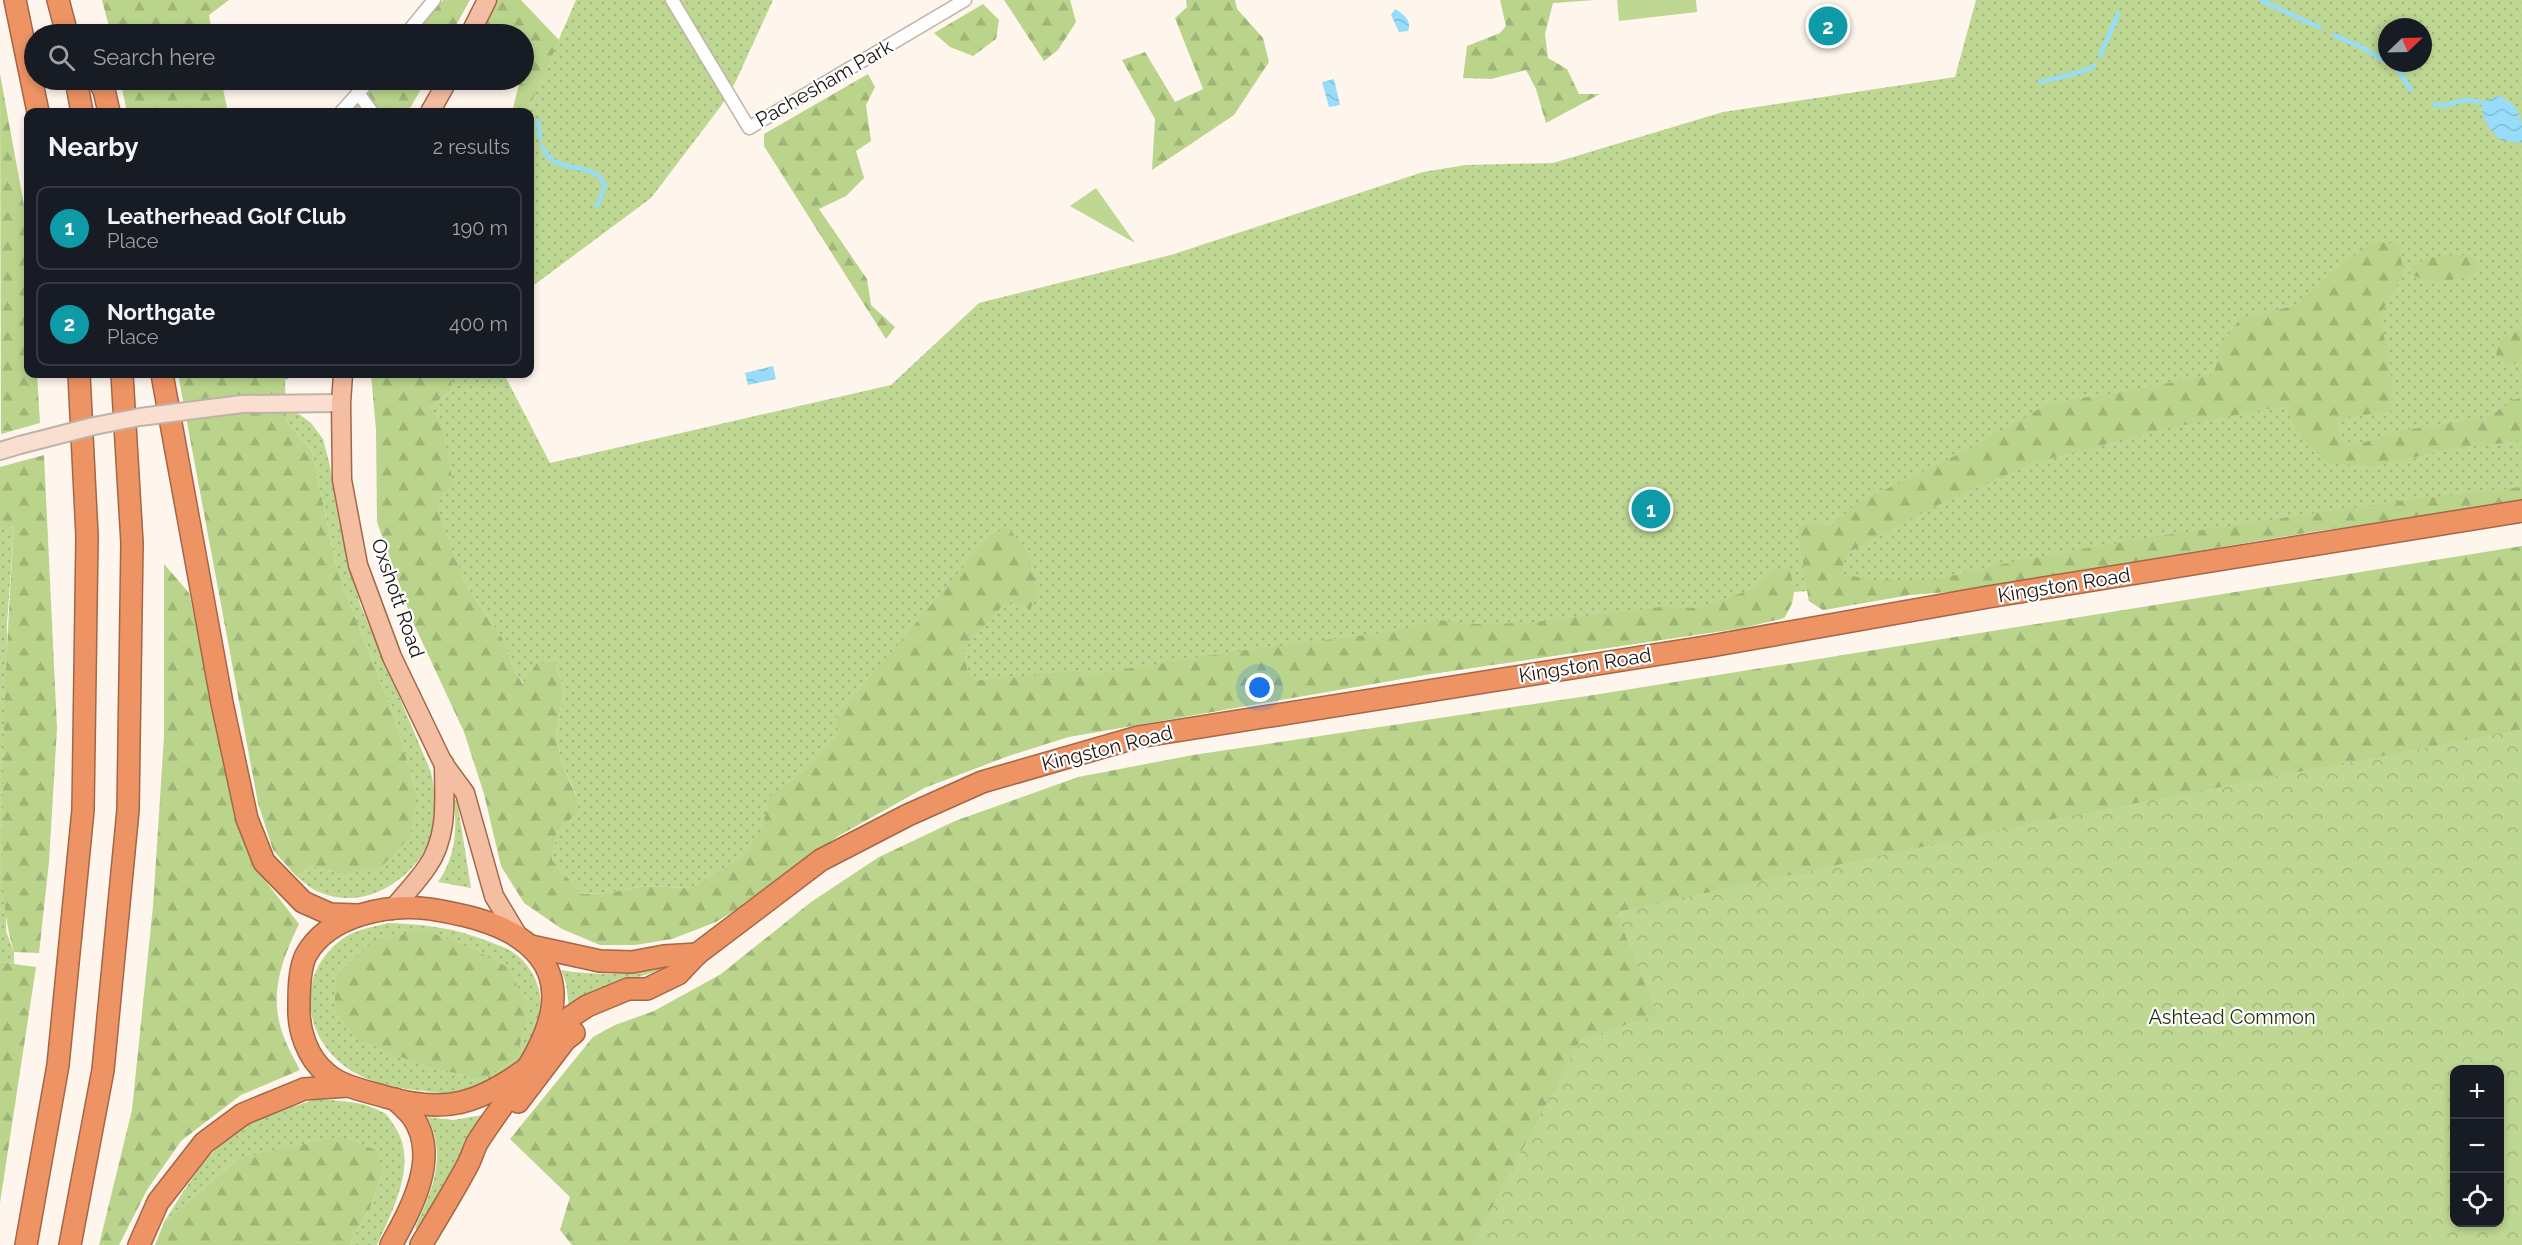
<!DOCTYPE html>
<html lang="en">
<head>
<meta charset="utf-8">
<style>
  body { margin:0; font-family:Raleway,sans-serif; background:#242831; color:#f1f3f6 }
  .controls { position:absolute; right:18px; bottom:18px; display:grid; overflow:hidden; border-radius:12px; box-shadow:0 3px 9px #0003 }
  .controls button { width:54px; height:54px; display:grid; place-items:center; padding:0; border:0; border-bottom:2px solid #363941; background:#171b24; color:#f1f3f6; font:30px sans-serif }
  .compass { position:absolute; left:2378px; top:18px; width:54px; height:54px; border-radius:50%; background:#171b24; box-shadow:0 3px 9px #0003; rotate:67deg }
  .you { position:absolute; left:1260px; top:688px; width:21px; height:21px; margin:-15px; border:4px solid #fff; border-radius:50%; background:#1a73e8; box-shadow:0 0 0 9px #1a73e833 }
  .badge { display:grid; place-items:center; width:39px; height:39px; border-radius:50%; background:#0b8043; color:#fff; font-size:20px; font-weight:700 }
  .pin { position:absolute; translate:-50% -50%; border:3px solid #fff; box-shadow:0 2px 6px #0006 }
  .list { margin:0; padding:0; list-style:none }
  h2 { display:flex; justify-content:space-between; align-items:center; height:78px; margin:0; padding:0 24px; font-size:26px }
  h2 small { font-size:20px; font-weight:400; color:#9ea1a6 }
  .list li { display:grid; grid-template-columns:39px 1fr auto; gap:18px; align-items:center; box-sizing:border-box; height:84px; margin:0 12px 12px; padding:0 12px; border:2px solid #363941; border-radius:12px }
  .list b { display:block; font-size:22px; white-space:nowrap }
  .list p { margin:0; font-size:20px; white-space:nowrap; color:#9ea1a6 }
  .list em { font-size:20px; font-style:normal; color:#9ea1a6 }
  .icon { flex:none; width:33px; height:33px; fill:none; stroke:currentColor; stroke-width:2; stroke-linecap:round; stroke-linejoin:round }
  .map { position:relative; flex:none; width:2522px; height:1245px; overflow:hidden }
  .search { position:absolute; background:#171b24; box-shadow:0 3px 9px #0003; left:24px; top:24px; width:510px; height:66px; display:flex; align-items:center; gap:15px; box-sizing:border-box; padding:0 21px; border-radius:33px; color:#9ea1a6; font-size:22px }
  .panel { position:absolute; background:#171b24; box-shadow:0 3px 9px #0003; left:24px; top:108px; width:510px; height:270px; border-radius:12px }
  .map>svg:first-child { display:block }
  .grass { fill:url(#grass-dots); fill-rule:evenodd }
  .forest { fill:url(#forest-firs); fill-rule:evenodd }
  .park { fill:url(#park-crowns); fill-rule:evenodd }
  .pitch { fill:#bed793 }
  .water { fill:url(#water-waves) }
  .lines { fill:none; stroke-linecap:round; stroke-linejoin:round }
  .stream { stroke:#97ddf9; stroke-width:4.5 }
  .street-casing { stroke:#beb3a9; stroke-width:15 }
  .secondary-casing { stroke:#beb3a9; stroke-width:20 }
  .primary-casing { stroke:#a36747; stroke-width:21 }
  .highway-casing { stroke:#a36747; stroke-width:24 }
  .street { stroke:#fff; stroke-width:12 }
  .secondary { stroke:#fadfd0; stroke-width:16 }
  .primary { stroke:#f4bea2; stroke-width:18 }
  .highway { stroke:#ed9364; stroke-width:21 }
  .secondary-bridge-casing { stroke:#beb3a9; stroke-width:20; stroke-linecap:butt }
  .secondary-bridge { stroke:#fadfd0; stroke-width:16 }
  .labels { text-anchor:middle; stroke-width:4.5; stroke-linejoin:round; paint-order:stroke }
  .street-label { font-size:20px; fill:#1a1612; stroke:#fff }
  .park-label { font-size:20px; fill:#253011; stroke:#fff }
</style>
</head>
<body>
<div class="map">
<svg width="2522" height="1245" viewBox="0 0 2522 1245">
  <defs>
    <pattern id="grass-dots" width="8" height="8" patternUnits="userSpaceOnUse" patternTransform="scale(1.5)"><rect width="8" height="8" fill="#bed793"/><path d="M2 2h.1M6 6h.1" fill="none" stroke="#a3b87e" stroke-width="1.8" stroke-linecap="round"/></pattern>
    <pattern id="forest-firs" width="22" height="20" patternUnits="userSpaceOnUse" patternTransform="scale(1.5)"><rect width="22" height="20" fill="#bad48c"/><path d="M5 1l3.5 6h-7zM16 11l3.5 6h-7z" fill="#9fb578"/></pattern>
    <pattern id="park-crowns" width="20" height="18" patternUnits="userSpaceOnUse" patternTransform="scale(1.5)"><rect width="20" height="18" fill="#bed793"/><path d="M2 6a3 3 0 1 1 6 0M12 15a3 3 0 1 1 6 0" fill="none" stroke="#a3b87e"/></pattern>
    <pattern id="water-waves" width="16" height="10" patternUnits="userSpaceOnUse" patternTransform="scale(1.5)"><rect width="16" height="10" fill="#97ddf9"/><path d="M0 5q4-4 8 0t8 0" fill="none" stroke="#82bdd4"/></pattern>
  </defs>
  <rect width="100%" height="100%" fill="#fef5ec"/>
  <g class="grass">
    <path d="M 576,0 L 773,0 L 735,83 L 721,106 L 651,198 L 530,288 L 530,112 L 527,112 Z"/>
    <path d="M 1976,0 L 2522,0 L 2522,502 L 2311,532 L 1959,591 L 1909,595 L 1823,610 L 1809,601 L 1807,591 L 1794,592 L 1792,604 L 1784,618 L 1742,628 L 1424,675 L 1068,737 L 1008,756 L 924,788 L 838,836 L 767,887 L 745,856 L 691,888 L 645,886 L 608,893 L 582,894 L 552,860 L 557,831 L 576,795 L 561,760 L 556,733 L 564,691 L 555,662 L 524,684 L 516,673 L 502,638 L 466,585 L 434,505 L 430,407 L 452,390 L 451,374 L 504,374 L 550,463 L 891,385 L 979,303 L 1171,255 L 1423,172 L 1466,165 L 1553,163 L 1723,112 L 1955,77 ZM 2387,27 L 2423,27 L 2423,63 L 2387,63 Z"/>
    <path d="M 286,411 L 299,414 L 311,423 L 323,439 L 330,466 L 339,521 L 360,604 L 431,772 C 434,788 438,806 435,823 C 425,873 369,914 319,892 C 311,889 303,881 296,876 L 312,866 L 341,874 L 417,794 L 394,716 L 338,573 L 312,452 L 286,420 Z"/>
    <path d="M 6,524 L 14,526 L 7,624 L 6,931 L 14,952 L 14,964 L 0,962 L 0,525 Z"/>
    <path d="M 454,800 L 457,800 L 471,888 L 438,882 C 456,857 457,829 454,800 Z"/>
    <path d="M 388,923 C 424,924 456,928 490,942 C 497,945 505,947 511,951 C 545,973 548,1015 530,1048 C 527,1054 524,1063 519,1067 C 510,1075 497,1079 487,1085 C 467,1096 446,1094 425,1091 C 403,1089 379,1085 359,1075 C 305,1048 291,978 341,940 C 353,930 373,927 388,923 Z"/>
    <path d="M 668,963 L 670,967 L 632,979 L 569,1007 L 566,983 L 561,970 C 598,976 633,976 668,963 Z"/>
    <path d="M 317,1099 C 340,1101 364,1101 384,1113 C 389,1116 392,1123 395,1127 C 419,1163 392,1211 377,1245 L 349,1245 L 370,1208 L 383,1172 L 239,1158 L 164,1222 C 184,1191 204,1155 235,1132 C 260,1115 289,1108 317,1099 Z"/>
    <path d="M 482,1115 L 419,1230 L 415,1228 C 432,1191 448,1156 427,1117 L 453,1120 Z"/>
  </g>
  <g class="forest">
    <path d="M 102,0 L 229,0 L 209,15 L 212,34 L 111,34 Z"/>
    <path d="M 443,0 L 470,0 L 451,34 L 413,34 Z"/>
    <path d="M 496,0 L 521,0 L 559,40 L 527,112 L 512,112 L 520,80 L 524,80 L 524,34 L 482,34 Z"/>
    <path d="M 1004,0 L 1070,0 L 1076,22 L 1058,50 L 1044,61 Z"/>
    <path d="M 1186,0 L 1235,0 L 1237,9 L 1263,38 L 1269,62 L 1234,115 L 1152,170 L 1155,119 L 1122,60 L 1145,52 L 1175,102 L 1203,89 L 1175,18 L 1187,7 Z"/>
    <path d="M 1500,0 L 1595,0 L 1553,3 L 1545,34 L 1548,58 L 1567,69 L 1579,94 L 1600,94 L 1546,123 L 1536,89 L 1526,70 L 1491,79 L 1463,78 L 1467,46 L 1500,33 L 1506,26 Z"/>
    <path d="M 983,4 L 999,20 L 996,39 L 973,56 L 950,47 L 934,33 Z"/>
    <path d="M 0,74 L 28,227 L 28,374 L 37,374 L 40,423 L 1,434 Z"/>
    <path d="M 868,74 L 875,87 L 866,105 L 871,141 L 856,151 L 864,178 L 846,196 L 819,209 L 867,279 L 871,305 L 895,327 L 886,339 L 764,146 L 764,134 Z"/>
    <path d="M 120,80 L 221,80 L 228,112 L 127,112 Z"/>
    <path d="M 373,80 L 426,80 L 408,112 L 344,112 Z"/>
    <path d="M 2373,242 L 2398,243 L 2404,273 L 2379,317 C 2388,349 2393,378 2392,411 L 2348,417 L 2337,424 L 2341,440 L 2359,444 L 2400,431 L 2489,417 L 2512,400 L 2522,398 L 2522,441 L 2451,449 L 2371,467 L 2329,463 L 2304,441 L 2284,406 L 2163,429 L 2034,463 L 1938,505 L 1847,553 L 1841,573 L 1869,580 L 1929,581 L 2017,561 L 2146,538 L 2406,500 L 2522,487 L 2522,502 L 2311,532 L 1959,591 L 1909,595 L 1823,610 L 1809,601 L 1797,526 L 1814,522 L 1830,527 L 1854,505 L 1975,446 L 2049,403 L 2123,392 L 2214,374 L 2220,345 L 2241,318 L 2295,306 L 2333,271 Z"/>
    <path d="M 2469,255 L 2478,265 L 2471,277 L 2430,282 L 2409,274 C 2423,251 2444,257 2469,255 Z"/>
    <path d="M 2522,329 L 2522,358 L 2515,364 L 2505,365 L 2496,355 L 2500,338 Z"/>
    <path d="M 178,374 L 298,374 L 285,380 L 286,420 L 312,452 L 338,573 L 394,716 L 417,794 L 410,837 L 379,869 L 341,874 L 312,866 L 296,876 L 273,850 L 258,803 Z"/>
    <path d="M 371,374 L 451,374 L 452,390 L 430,407 L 441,424 L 453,482 L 435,505 L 466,585 L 502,638 L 516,673 L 523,684 L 537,663 L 555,662 L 564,691 L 556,733 L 561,760 L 576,796 L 578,812 L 557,831 L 552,860 L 582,894 L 608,893 L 645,886 L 691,888 L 745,855 L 761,831 L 771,795 L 806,771 L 838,735 L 836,718 L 990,535 L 1008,527 L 1027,552 L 1039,594 L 1030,609 L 1007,601 L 963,648 L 967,669 L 973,681 L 1074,671 L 1094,674 L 1231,652 L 1397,631 L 1439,620 L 1476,624 L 1526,623 L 1662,607 L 1698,608 L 1753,589 L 1774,569 L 1790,570 C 1794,591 1796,599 1784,618 L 1742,628 L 1424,675 L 1068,737 L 1008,756 L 924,788 L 838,836 L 747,903 L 716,922 L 672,939 L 635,945 L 600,945 L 562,929 L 524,903 L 501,866 L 484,794 L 464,732 L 412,620 L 377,522 L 376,430 Z"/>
    <path d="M 44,455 L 57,728 L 49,862 L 39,953 L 14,952 C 0,907 2,855 3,808 C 3,714 8,620 14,526 L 0,525 L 0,467 Z"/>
    <path d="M 2522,546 L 2522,1245 L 572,1245 L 560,1230 L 570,1197 L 510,1139 L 593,1037 L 615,1025 L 654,1011 L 721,974 L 811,902 L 879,857 L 955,821 L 1078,777 L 1193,755 L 1600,694 ZM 2454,1070 L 2500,1070 L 2500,1222 L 2454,1222 Z"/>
    <path d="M 164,564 L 189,593 L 243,837 L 267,883 L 299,924 C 282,960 269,992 282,1032 C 286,1045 294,1058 300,1070 L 241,1095 L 181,1141 L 147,1190 L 119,1245 L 99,1245 L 132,1110 L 153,906 L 164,737 Z"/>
    <path d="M 425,930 L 473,949 L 509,968 L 528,1009 L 517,1057 L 483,1079 L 424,1066 L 358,1040 L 334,1009 L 337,976 L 374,940 Z"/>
    <path d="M 0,962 L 36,967 L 0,1203 Z"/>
    <path d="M 339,1137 L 376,1150 L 383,1172 L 370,1208 L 349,1245 L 155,1245 L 164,1222 L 239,1158 Z"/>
  </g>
  <path class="park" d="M 2522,729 L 2522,1245 L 1472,1245 L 1580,1040 L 1657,1014 L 1616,912 L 2048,820 ZM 2454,1070 L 2500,1070 L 2500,1222 L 2454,1222 Z"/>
  <g class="pitch">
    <path d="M 1617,0 L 1696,0 L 1697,12 L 1619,21 Z"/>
    <path d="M 1096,188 L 1135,243 L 1070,206 Z"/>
  </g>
  <g class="water">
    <path d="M 1395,9 C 1404,14 1412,21 1408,31 L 1399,32 L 1391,15 Z"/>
    <path d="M 1334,79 L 1340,105 L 1329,107 L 1322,82 Z"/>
    <path d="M 2500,96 C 2522,108 2522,118 2522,143 L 2501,140 C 2491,131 2477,115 2484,101 Z"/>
    <path d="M 773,366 L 776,379 L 748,385 L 745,373 Z"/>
  </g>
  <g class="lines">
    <g class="stream">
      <path d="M 2262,1 C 2282,9 2300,20 2320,27"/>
      <path d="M 2334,35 L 2363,48 L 2397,68 L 2411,90"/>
      <path d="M 2100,56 L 2118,14"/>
      <path d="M 2040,82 C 2051,79 2088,72 2094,66"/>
      <path d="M 2434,104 C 2448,109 2455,100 2468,100 C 2473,100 2478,102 2482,103"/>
      <path d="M 538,121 L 540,139"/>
      <path d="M 542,147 C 546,153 549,159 555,162 C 572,171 597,164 605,186 L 597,206"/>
    </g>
    <defs>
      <g id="street">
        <path d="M 672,0 L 749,128 L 965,0"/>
        <path d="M 406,34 L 434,0"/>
        <path d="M 359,94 L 372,112"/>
        <path d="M 341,112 L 370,80"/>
      </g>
      <g id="secondary">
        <path d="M 242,404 L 341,403"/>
        <path d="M 0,451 L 20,445"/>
      </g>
      <g id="primary">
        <path d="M 470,34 L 487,0"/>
        <path d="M 430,112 L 448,80"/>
        <path d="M 343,374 L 341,403 L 342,480 L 358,565 L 392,657 L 443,763 L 465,793 L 494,896 L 518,936"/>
        <path d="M 392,910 C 403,896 417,882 427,867 C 449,836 444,798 444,763"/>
      </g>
      <g id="highway">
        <path d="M 15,0 L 38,112"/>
        <path d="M 58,0 L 67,34"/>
        <path d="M 76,80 L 82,112"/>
        <path d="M 98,80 L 104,90 L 109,112"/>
        <path d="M 162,374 L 222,703 L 247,819 L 264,862 L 303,902 L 330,914 L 356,915"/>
        <path d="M 531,946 L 600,961 L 632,962 L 664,956 L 697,954"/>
        <path d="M 541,1048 L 566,1020 L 587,1006 L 628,989 L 647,989 L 678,974 L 697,954 L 821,860 L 908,815 L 982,782 L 1138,737 L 1711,646 L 1988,597 L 2522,511"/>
        <path d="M 518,1102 L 565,1040 L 574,1033"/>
        <path d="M 26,1245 L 58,1065 L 83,810 L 87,536 L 79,374"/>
        <path d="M 70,1245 L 103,1070 L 128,810 L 132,543 L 122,374"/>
        <path d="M 139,1245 L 158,1202 L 204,1143 L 243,1114 L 304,1089 L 348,1086"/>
        <path d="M 391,1245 C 411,1209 441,1156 412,1116 C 407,1110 401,1105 395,1099"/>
        <path d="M 421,1245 C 436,1220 452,1194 466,1168 C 471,1160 473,1151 477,1143 C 506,1095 585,1013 539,956 C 515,925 468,915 430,909 C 389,903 328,915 306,955 C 299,969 299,991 299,1006 C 298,1030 307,1057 326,1073 C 341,1087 367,1091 386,1097 C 445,1114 478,1104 526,1069"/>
      </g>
    </defs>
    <use href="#street" class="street-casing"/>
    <use href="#secondary" class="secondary-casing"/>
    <use href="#primary" class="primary-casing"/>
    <use href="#highway" class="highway-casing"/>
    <use href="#street" class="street"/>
    <use href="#secondary" class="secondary"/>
    <use href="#primary" class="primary"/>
    <use href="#highway" class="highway"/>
    <defs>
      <path id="secondary-bridge" d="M 20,445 L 94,426 L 140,417 L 242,404"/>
    </defs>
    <use href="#secondary-bridge" class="secondary-bridge-casing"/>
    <use href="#secondary-bridge" class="secondary-bridge"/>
  </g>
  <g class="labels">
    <g class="street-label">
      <text transform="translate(824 83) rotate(-30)" y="7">Pachesham Park</text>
      <text transform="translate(2064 585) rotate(-9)" y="7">Kingston Road</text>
      <text transform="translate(398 598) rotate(71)" y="7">Oxshott Road</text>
      <text transform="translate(1585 665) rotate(-9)" y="7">Kingston Road</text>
      <text transform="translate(1107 748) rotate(-14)" y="7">Kingston Road</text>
    </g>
    <g class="park-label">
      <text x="2232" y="1024">Ashtead Common</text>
    </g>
  </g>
</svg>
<div class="controls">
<button>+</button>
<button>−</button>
<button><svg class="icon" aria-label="locate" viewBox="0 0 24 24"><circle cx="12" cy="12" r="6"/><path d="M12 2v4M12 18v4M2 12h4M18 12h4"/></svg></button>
</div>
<svg class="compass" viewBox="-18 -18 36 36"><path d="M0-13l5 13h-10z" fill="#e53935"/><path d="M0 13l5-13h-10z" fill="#9ea1a6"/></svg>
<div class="you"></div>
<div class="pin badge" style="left:1651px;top:509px;background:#0f9aa8">1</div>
<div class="pin badge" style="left:1828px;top:26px;background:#0f9aa8">2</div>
<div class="search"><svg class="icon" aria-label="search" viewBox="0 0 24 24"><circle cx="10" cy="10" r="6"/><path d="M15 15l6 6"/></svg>Search here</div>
<section class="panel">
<h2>Nearby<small>2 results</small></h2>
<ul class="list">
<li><span class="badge" style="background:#0f9aa8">1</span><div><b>Leatherhead Golf Club</b><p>Place</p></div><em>190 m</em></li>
<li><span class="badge" style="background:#0f9aa8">2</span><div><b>Northgate</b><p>Place</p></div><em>400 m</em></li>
</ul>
</section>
</div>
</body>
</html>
